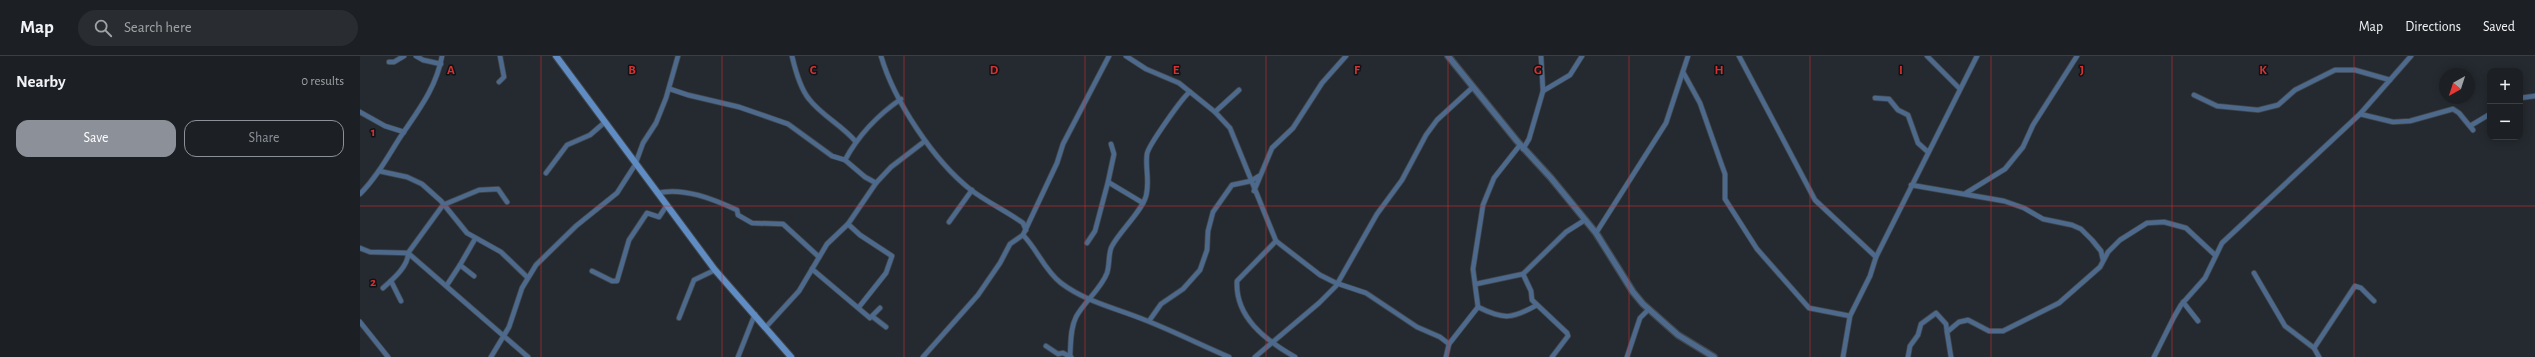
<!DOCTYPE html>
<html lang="en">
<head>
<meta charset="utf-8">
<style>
  body { margin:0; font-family:"Alegreya Sans",sans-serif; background:#292d31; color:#f1f3f6 }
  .controls { position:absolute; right:12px; top:12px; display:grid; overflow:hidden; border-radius:8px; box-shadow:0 2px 10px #0003 }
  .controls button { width:36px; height:36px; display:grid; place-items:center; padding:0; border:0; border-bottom:1px solid #3a3e41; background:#1c2024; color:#f1f3f6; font:20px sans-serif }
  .compass { position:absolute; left:2079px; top:12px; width:36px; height:36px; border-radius:50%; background:#1c2024; box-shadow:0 2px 10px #0003; rotate:219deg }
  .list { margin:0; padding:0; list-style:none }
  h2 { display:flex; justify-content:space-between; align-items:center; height:52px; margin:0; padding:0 16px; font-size:17px }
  h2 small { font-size:13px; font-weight:400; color:#a0a3a6 }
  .actions { display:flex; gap:8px; padding:12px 16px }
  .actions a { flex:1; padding:9px 0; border:1px solid #8c9099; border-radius:12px; text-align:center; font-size:14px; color:#8c9099 }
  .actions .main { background:#8c9099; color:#fff }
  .icon { flex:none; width:22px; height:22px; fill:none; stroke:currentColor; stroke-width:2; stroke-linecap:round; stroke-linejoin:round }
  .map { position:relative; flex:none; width:2175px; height:301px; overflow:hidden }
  header { display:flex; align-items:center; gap:24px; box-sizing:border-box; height:56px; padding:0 20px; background:#1c2024; border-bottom:1px solid #3a3e41 }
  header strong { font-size:19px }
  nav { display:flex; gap:22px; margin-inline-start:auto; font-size:14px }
  .search { width:280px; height:36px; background:#292d31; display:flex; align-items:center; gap:10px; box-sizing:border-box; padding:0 14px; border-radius:22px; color:#a0a3a6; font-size:15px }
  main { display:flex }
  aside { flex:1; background:#1c2024 }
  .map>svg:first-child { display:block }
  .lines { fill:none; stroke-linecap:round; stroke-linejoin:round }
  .minor-casing { stroke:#41464b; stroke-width:6 }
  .tertiary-casing { stroke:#41464b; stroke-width:8 }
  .secondary-casing { stroke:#41464b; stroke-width:8 }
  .minor { stroke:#4d698c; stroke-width:4.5 }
  .tertiary { stroke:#4d698c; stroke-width:5.5 }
  .secondary { stroke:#608cc4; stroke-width:6 }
  .grid { fill:none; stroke:#d73232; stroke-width:1; stroke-opacity:0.55 }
  .grid-label { font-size:13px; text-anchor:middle; font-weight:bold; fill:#d73232; stroke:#101215; stroke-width:3; stroke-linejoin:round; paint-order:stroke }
</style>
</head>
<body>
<header>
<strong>Map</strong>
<div class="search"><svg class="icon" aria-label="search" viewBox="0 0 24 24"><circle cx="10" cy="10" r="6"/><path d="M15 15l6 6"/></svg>Search here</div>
<nav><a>Map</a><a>Directions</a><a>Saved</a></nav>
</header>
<main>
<aside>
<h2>Nearby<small>0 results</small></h2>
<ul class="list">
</ul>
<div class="actions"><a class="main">Save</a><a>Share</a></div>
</aside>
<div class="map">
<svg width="2175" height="301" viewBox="0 0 2175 301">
  <rect width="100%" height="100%" fill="#252a30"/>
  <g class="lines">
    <defs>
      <g id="minor">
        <path d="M 56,0 L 63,4 L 81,8"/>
        <path d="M 432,0 C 435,13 440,32 449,43 C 462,60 482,69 496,86"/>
        <path d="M 521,0 C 534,45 574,105 611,134 C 627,146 646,155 663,167 L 666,174"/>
        <path d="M 766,0 L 786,13 L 819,27 L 855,56 L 870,72 L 916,185 L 960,219 L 976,227 L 1006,237 L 1057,271 L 1080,281 L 1089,288 L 1118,251 L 1113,213 L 1123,149 L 1134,122 L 1160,89"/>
        <path d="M 1379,0 L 1455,144 L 1516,201"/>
        <path d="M 1567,0 L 1599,32"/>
        <path d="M 29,6 L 34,6 L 44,0"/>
        <path d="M 1323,16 L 1340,47 L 1361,107 L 1365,118 L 1365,143 L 1397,193 L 1449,252 L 1490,260"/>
        <path d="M 139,26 L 144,21 L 140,0"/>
        <path d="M 310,33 L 328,39 L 379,51 L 428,68 L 472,100 L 485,104 L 505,121 L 516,127"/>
        <path d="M 1183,35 L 1210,19 L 1222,0"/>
        <path d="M 1834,39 L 1857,50 L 1898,54 L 1918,49 L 1935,34 L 1975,14 L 1995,14 L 2030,24"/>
        <path d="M 1515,42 L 1529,43 L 1538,54 L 1548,59 L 1558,87 L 1568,96"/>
        <path d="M 2160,42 L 2175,40"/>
        <path d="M 0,56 L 25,70 L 44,76"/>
        <path d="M 855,56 L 879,34"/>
        <path d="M 2000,58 L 2033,66 L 2050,65 L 2093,53 L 2099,57 L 2113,74"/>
        <path d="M 2110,70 L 2130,58"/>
        <path d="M 1163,93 L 1169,83 L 1183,35 L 1181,0"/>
        <path d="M 485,104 C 498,80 519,58 541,43"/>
        <path d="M 19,115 L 47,121 L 62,128 L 81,145 L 107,177 L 141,196 L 167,221"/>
        <path d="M 186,117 L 207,89 L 230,79 L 245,66"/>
        <path d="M 748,126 L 783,147"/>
        <path d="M 1551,129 L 1644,145 L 1664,152 L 1683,163 L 1712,169 L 1721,173 L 1732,184 L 1741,195 L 1743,204"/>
        <path d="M 894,135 L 912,92 L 933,72 L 962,27 L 986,0"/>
        <path d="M 297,137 C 324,131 353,143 377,154 L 378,159 L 392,167 L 423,168 L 459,201"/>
        <path d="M 1606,137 L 1645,113 L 1663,91 L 1673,69 L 1717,0"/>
        <path d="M 0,138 C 16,122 27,102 39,83 C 57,56 76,33 82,0"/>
        <path d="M 589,166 L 612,134"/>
        <path d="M 488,168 L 500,179 L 532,200 L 526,217 L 499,251"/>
        <path d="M 1236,177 L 1306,67 L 1328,0"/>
        <path d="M 663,179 C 677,193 685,215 701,227 C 726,246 756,252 785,264 C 813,275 841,289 869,301"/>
        <path d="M 916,185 L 877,225 C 875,261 905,284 935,301"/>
        <path d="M 727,187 L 735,175 L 748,126 L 754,98 L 751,88"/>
        <path d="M 0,192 L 10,196 L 48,197 L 83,149 L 119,134 L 138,133 L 147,146"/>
        <path d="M 100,209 L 115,183"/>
        <path d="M 452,213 L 510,262 L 520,252"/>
        <path d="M 232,215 L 252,225 L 257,225 L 269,184 L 287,157 L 299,161 L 307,149"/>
        <path d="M 1894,217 L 1925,270 L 1954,292 L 1959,301"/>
        <path d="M 31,225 L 41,245"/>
        <path d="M 1116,228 L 1163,218"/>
        <path d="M 87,229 L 100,209 L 114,220"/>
        <path d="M 23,232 C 32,224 49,210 48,197 L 168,301"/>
        <path d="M 1823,246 L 1838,265"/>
        <path d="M 1118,251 C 1144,264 1152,263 1177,249"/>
        <path d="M 513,261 L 526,271"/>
        <path d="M 319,262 L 334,224 L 355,214"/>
        <path d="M 789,265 L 801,248 L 823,233 L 840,214 L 847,194 L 848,175 L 853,156 L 872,129 L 891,125 L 899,120"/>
        <path d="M 0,266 L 28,301"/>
        <path d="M 406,271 L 439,235 L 467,188 L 488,168 L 516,127 L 531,111 L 565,85"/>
        <path d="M 686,290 L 698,298 L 703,297 L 711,301"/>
        <path d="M 1954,292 L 1995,230 L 2001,232 L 2014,245"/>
        <path d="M 710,300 C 711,287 710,273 716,261 C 724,246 741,233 747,217 C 750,208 748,197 752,190 C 760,175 782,155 786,140 C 790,125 785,112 787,98 C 788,90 824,39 830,36"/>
        <path d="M 131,301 L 149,271 L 162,232 L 176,209 L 216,170 L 257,137 L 275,109 L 283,87 L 296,67 L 306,42 L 318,0"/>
        <path d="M 378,301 L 395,258"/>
        <path d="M 563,301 L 618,239 L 640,207 L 650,188 L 663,179 L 697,107 L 703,88 L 749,0"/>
        <path d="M 895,301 L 959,247 L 976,230 L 1017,158 L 1042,124 L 1066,79 L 1077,64 L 1113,31"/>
        <path d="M 1086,301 L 1089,288"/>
        <path d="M 1192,301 L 1208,280 L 1207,277 L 1172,244 L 1171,235 L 1163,218 L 1206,176 L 1225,164"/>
        <path d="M 1267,301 L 1280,262 L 1289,253"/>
        <path d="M 1483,301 L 1490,260 L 1510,220 L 1516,201 L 1617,0"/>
        <path d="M 1548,301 L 1550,290 L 1558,279 L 1561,268 L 1576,257 L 1586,268 L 1587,276"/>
        <path d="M 1591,301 L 1587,276 L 1599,266 L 1608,264 L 1629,275 L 1643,275 L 1699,247 L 1740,211 L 1748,196 L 1760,184 L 1787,167 L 1804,166 L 1826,172 L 1855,199"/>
        <path d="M 1794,301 L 1814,261 L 1821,249 L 1845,222 L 1862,187 L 2000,58 L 2051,0"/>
      </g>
      <path id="tertiary" d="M 1088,0 L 1157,85 L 1191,122 L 1236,177 L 1273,236 L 1283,248 L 1318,279 L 1354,301"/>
      <path id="secondary" d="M 196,0 L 355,214 L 431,301"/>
    </defs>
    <use href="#minor" class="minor-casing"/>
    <use href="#tertiary" class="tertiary-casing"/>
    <use href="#secondary" class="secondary-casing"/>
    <use href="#minor" class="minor"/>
    <use href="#tertiary" class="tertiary"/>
    <use href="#secondary" class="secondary"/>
  </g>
  <path class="grid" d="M 181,0 L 181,301M 362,0 L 362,301M 544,0 L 544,301M 725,0 L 725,301M 906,0 L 906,301M 1088,0 L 1088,301M 1269,0 L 1269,301M 1450,0 L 1450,301M 1631,0 L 1631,301M 1812,0 L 1812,301M 1994,0 L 1994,301M 0,150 L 2175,150"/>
  <g class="grid-label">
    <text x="91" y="18">A</text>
    <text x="272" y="18">B</text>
    <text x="453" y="18">C</text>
    <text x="634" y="18">D</text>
    <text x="816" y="18">E</text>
    <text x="997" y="18">F</text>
    <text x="1178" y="18">G</text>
    <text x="1359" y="18">H</text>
    <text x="1541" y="18">I</text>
    <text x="1722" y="18">J</text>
    <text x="1903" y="18">K</text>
    <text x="13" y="80">1</text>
    <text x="13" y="230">2</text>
  </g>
</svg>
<div class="controls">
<button>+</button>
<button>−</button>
</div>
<svg class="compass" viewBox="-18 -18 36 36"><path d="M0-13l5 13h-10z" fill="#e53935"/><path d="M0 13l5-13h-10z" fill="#a0a3a6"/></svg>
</div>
</main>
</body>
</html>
